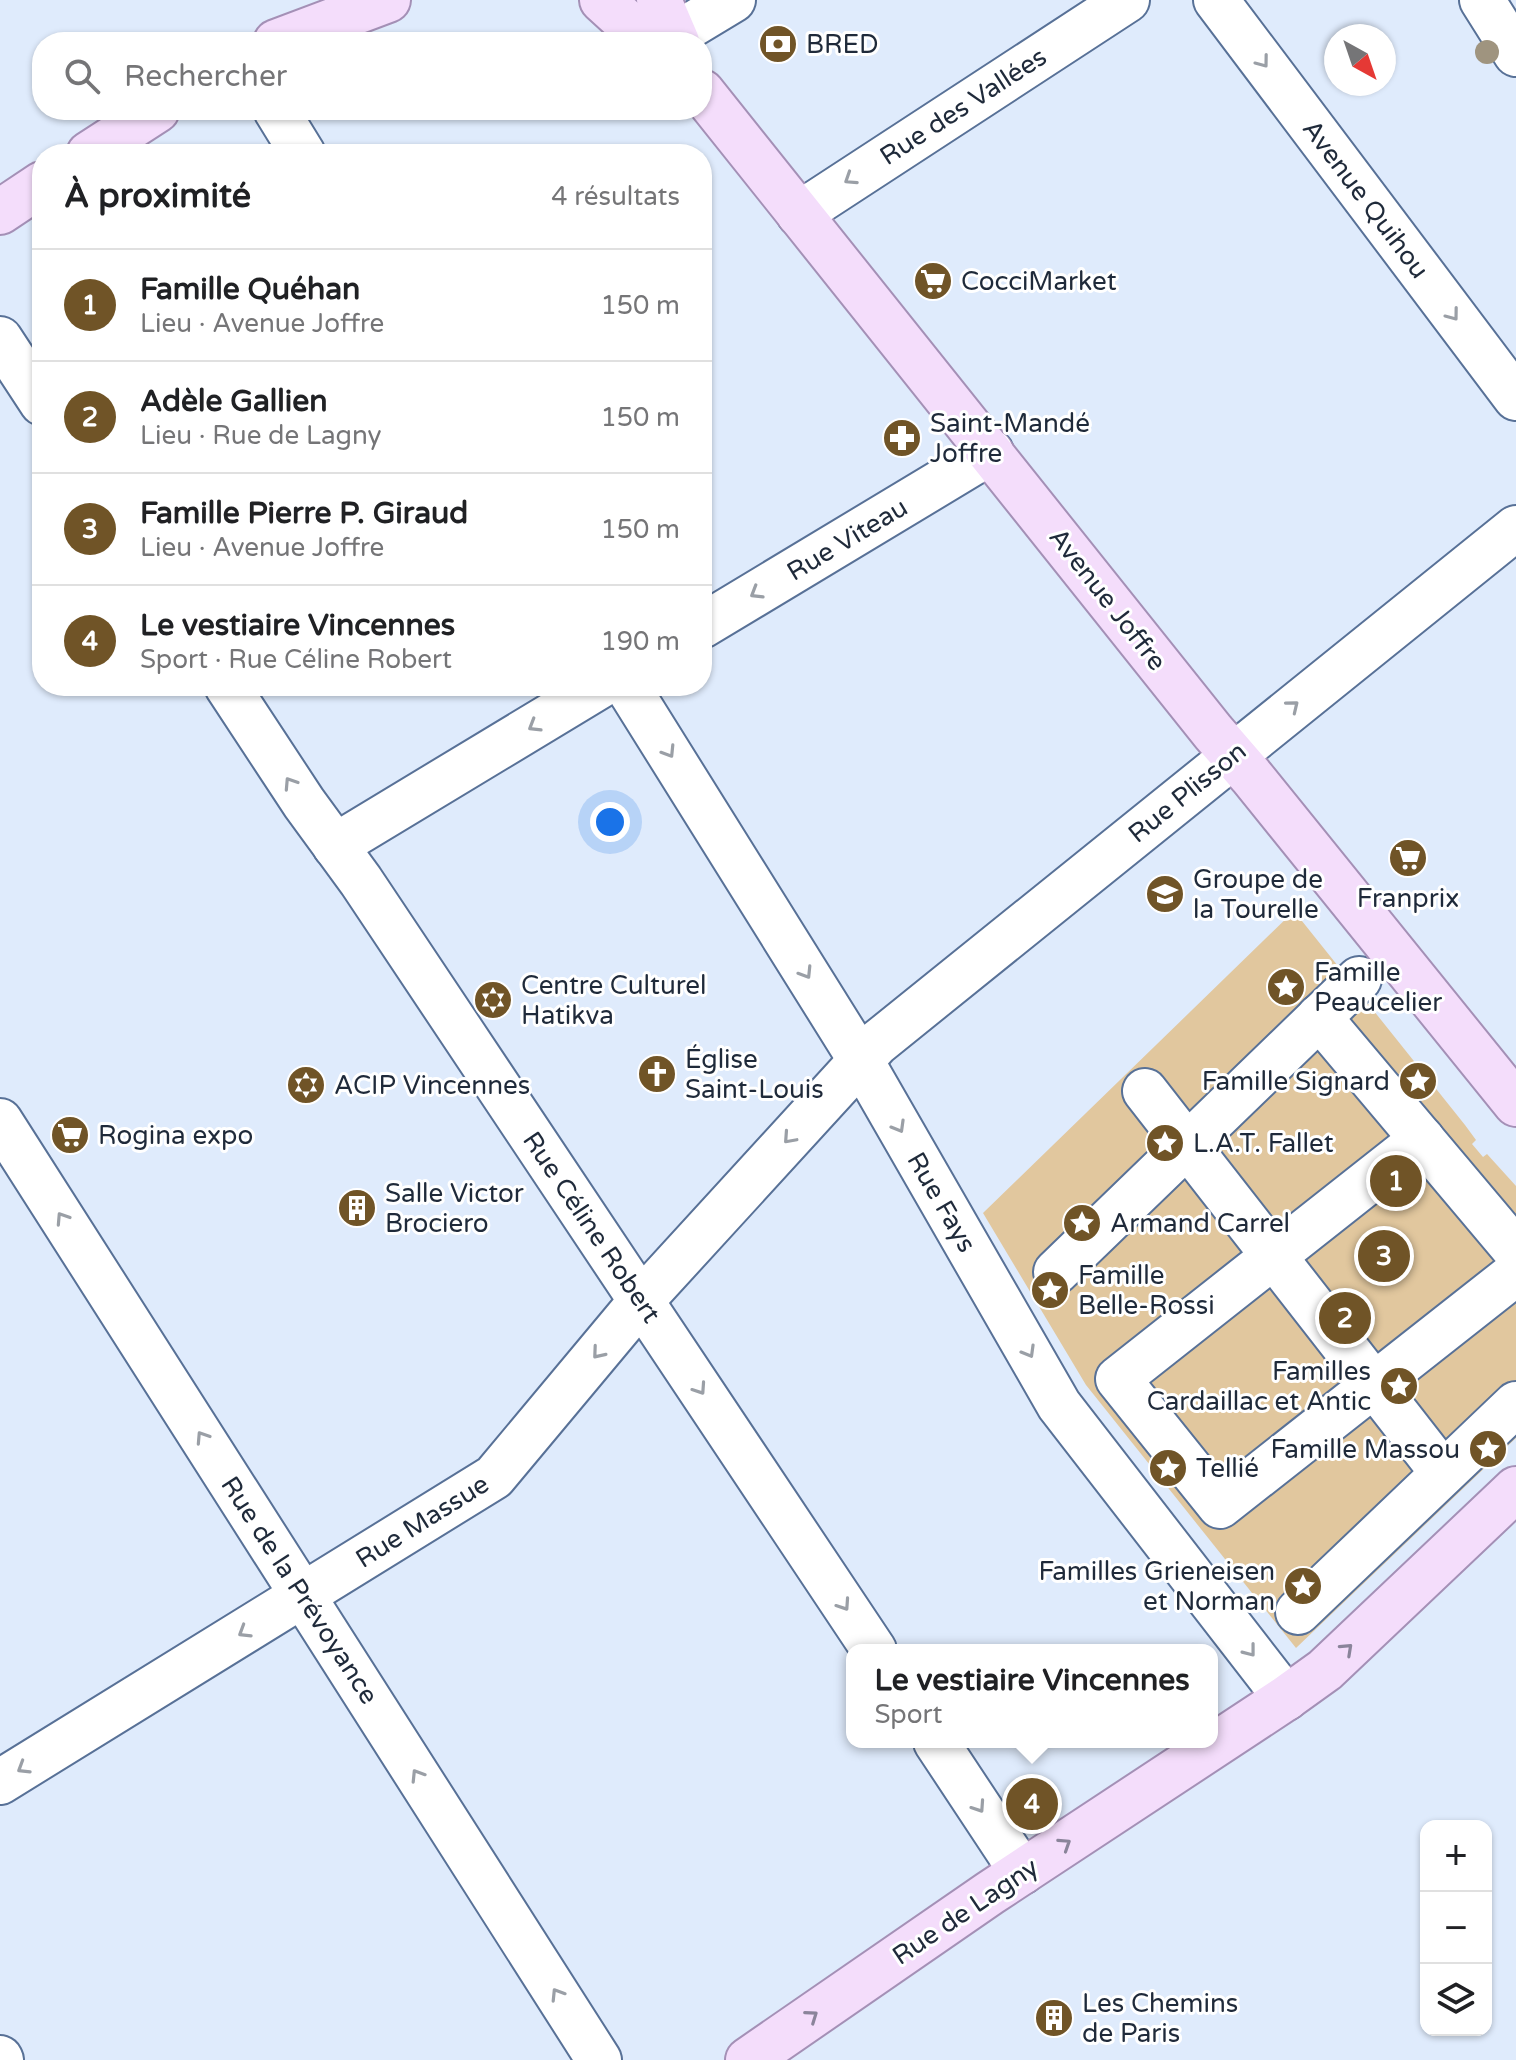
<!DOCTYPE html>
<html lang="fr">
<head>
<meta charset="utf-8">
<style>
  body { margin:0; font-family:"Varela Round",sans-serif; background:#f6f6f6; color:#202124 }
  .controls { position:absolute; right:24px; bottom:24px; display:grid; overflow:hidden; border-radius:16px; box-shadow:0 2px 6px #0004 }
  .controls button { width:72px; height:72px; display:grid; place-items:center; padding:0; border:0; border-bottom:2px solid #e0e0e0; background:#fff; color:#202124; font:40px sans-serif }
  .compass { position:absolute; left:1324px; top:24px; width:72px; height:72px; border-radius:50%; background:#fff; box-shadow:0 2px 6px #0004; rotate:140deg }
  .you { position:absolute; left:610px; top:822px; width:28px; height:28px; margin:-20px; border:6px solid #fff; border-radius:50%; background:#1a73e8; box-shadow:0 0 0 12px #1a73e833 }
  .badge { display:grid; place-items:center; width:52px; height:52px; border-radius:50%; background:#705427; color:#fff; font-size:26px; font-weight:700 }
  .pin { position:absolute; translate:-50% -50%; border:4px solid #fff; box-shadow:0 2px 8px #0006 }
  .popup { position:absolute; left:846px; top:1644px; width:372px; height:104px; box-sizing:border-box; display:grid; place-content:center; border-radius:16px; background:#fff; filter:drop-shadow(0 2px 6px #0005); font-size:26px; white-space:nowrap; color:#757577 }
  .popup b { font-size:30px; color:#202124 }
  .popup::after { content:''; position:absolute; left:50%; top:100%; margin-left:-16px; border:16px solid transparent; border-top-color:#fff }
  .list { margin:0; padding:0; list-style:none }
  h2 { display:flex; justify-content:space-between; align-items:center; height:104px; margin:0; padding:0 32px; font-size:34px }
  h2 small { font-size:26px; font-weight:400; color:#757577 }
  .list li { display:grid; grid-template-columns:52px 1fr auto; gap:24px; align-items:center; box-sizing:border-box; height:112px; padding:0 32px; border-top:2px solid #e0e0e0 }
  .list b { display:block; font-size:30px; white-space:nowrap }
  .list p { margin:0; font-size:26px; white-space:nowrap; color:#757577 }
  .list em { font-size:26px; font-style:normal; color:#757577 }
  .icon { flex:none; width:44px; height:44px; fill:none; stroke:currentColor; stroke-width:2; stroke-linecap:round; stroke-linejoin:round }
  .map { position:relative; flex:none; width:1516px; height:2060px; overflow:hidden }
  .search { position:absolute; background:#fff; box-shadow:0 2px 6px #0004; left:32px; top:32px; width:680px; height:88px; display:flex; align-items:center; gap:20px; box-sizing:border-box; padding:0 28px; border-radius:32px; color:#757577; font-size:30px }
  .panel { position:absolute; background:#fff; box-shadow:0 2px 6px #0004; left:32px; top:144px; width:680px; height:552px; border-radius:32px }
  .map>svg:first-child { display:block }
  .green { fill:#e1c79e }
  .lines { fill:none; stroke-linecap:round; stroke-linejoin:round }
  .minor-casing { stroke:#587197; stroke-width:48 }
  .major-casing { stroke:#a490b6; stroke-width:48 }
  .minor { stroke:#fff; stroke-width:44 }
  .major { stroke:#f4ddfb; stroke-width:44 }
  .tree { fill:#9f947f }
  .oneway { stroke:#9a9fa6 }
  .oneway2 { stroke:#8a849a }
  .labels { text-anchor:middle; stroke-width:6; stroke-linejoin:round; paint-order:stroke }
  .poi-label { font-size:26px; fill:#1f2a3a; stroke:#fff; text-anchor:start }
  .street-label { font-size:26px; fill:#1f2a3a; stroke:#fff }
</style>
</head>
<body>
<div class="map">
<svg width="1516" height="2060" viewBox="0 0 1516 2060">
  <rect width="100%" height="100%" fill="#dfebfc"/>
  <path class="green" d="M 1294,911 L 1465,1125 L 1476,1140 L 1472,1144 L 1483,1157 L 1487,1154 L 1516,1186 L 1516,1438 L 1296,1648 L 1086,1385 L 983,1213 Z"/>
  <g class="lines">
    <defs>
      <g id="minor">
        <path d="M 1216,0 L 1516,398"/>
        <path d="M 1482,0 L 1516,54"/>
        <path d="M 675,35 L 733,0"/>
        <path d="M 276,110 L 303,154"/>
        <path d="M 799,214 L 1127,0"/>
        <path d="M 0,339 L 42,403"/>
        <path d="M 702,626 L 991,452"/>
        <path d="M 227,686 L 304,803 L 361,881 L 874,1650"/>
        <path d="M 627,686 L 860,1059 L 1059,1405 L 1286,1698"/>
        <path d="M 335,846 L 600,686"/>
        <path d="M 1319,1017 L 1516,1251"/>
        <path d="M 1145,1091 L 1443,1473"/>
        <path d="M 0,1121 L 599,2060"/>
        <path d="M 1422,1139 L 1118,1379 L 1220,1506 L 1516,1273"/>
        <path d="M 1056,1272 L 1359,979"/>
        <path d="M 1298,1612 L 1516,1404"/>
        <path d="M 936,1742 L 1022,1872"/>
        <path d="M 0,1782 L 494,1477 L 641,1301 L 877,1043 L 1516,528"/>
        <path d="M 0,2058 L 1,2060"/>
      </g>
      <g id="major">
        <path d="M 602,0 L 648,42"/>
        <path d="M 659,0 L 677,42"/>
        <path d="M 276,42 L 388,0"/>
        <path d="M 702,92 L 1213,732 L 1251,776 L 1516,1104"/>
        <path d="M 89,154 L 157,110"/>
        <path d="M 0,212 L 42,184"/>
        <path d="M 748,2060 L 990,1893 L 1286,1698 L 1325,1670 L 1516,1489"/>
      </g>
    </defs>
    <use href="#minor" class="minor-casing"/>
    <use href="#major" class="major-casing"/>
    <use href="#minor" class="minor"/>
    <use href="#major" class="major"/>
  </g>
  <circle class="tree" cx="1487" cy="52" r="12"/>
  <defs><path id="oneway-chevron" d="M-2-3.5L2.5 0L-2 3.5" fill="none" stroke-width="1.6" stroke-linecap="round" stroke-linejoin="round" transform="scale(2)"/></defs>
  <g class="oneway">
    <use href="#oneway-chevron" transform="translate(1263 62) rotate(53)"/>
    <use href="#oneway-chevron" transform="translate(850 179) rotate(147)"/>
    <use href="#oneway-chevron" transform="translate(1453 315) rotate(53)"/>
    <use href="#oneway-chevron" transform="translate(756 593) rotate(149)"/>
    <use href="#oneway-chevron" transform="translate(1293 706) rotate(-39)"/>
    <use href="#oneway-chevron" transform="translate(534 726) rotate(149)"/>
    <use href="#oneway-chevron" transform="translate(669 752) rotate(58)"/>
    <use href="#oneway-chevron" transform="translate(290 783) rotate(-123)"/>
    <use href="#oneway-chevron" transform="translate(806 973) rotate(58)"/>
    <use href="#oneway-chevron" transform="translate(899 1127) rotate(60)"/>
    <use href="#oneway-chevron" transform="translate(789 1138) rotate(132)"/>
    <use href="#oneway-chevron" transform="translate(62 1218) rotate(-123)"/>
    <use href="#oneway-chevron" transform="translate(1029 1352) rotate(60)"/>
    <use href="#oneway-chevron" transform="translate(598 1353) rotate(130)"/>
    <use href="#oneway-chevron" transform="translate(700 1389) rotate(56)"/>
    <use href="#oneway-chevron" transform="translate(202 1437) rotate(-123)"/>
    <use href="#oneway-chevron" transform="translate(844 1605) rotate(56)"/>
    <use href="#oneway-chevron" transform="translate(244 1632) rotate(148)"/>
    <use href="#oneway-chevron" transform="translate(1250 1651) rotate(52)"/>
    <use href="#oneway-chevron" transform="translate(23 1768) rotate(148)"/>
    <use href="#oneway-chevron" transform="translate(417 1775) rotate(-122)"/>
    <use href="#oneway-chevron" transform="translate(979 1807) rotate(56)"/>
    <use href="#oneway-chevron" transform="translate(557 1994) rotate(-122)"/>
  </g>
  <g class="oneway2">
    <use href="#oneway-chevron" transform="translate(1347 1649) rotate(-43)"/>
    <use href="#oneway-chevron" transform="translate(1065 1844) rotate(-33)"/>
    <use href="#oneway-chevron" transform="translate(812 2016) rotate(-35)"/>
  </g>
  <defs>
    <symbol id="bank-disc" viewBox="-11 -11 22 22"><circle r="9.5" fill="#705427" stroke="#fff"/><path d="M-6-4H6V4H-6ZM0-2.3a2.3 2.3 0 1 0 0 4.6a2.3 2.3 0 1 0 0-4.6Z" fill="#fff"/></symbol>
    <symbol id="supermarket-disc" viewBox="-11 -11 22 22"><circle r="9.5" fill="#705427" stroke="#fff"/><path d="M-6-5.5h2.5l.6 2H6L4.5 2H-2.5L-4.4-4H-6ZM-1.5 3.2a1.3 1.3 0 1 0 .1 0ZM3 3.2a1.3 1.3 0 1 0 .1 0Z" fill="#fff"/></symbol>
    <symbol id="pharmacy-disc" viewBox="-11 -11 22 22"><circle r="9.5" fill="#705427" stroke="#fff"/><path d="M-2-6h4v4h4v4h-4v4h-4v-4h-4v-4h4Z" fill="#fff"/></symbol>
    <symbol id="school-disc" viewBox="-11 -11 22 22"><circle r="9.5" fill="#705427" stroke="#fff"/><path d="M0-5L7-2L0 1L-7-2ZM-4 1L0 2.5L4 1V4Q0 6-4 4Z" fill="#fff"/></symbol>
    <symbol id="sight-disc" viewBox="-11 -11 22 22"><circle r="9.5" fill="#705427" stroke="#fff"/><path d="M0-6L1.8-2.2L6-1.7L2.9 1.2L3.7 5.4L0 3.3L-3.7 5.4L-2.9 1.2L-6-1.7L-1.8-2.2Z" fill="#fff"/></symbol>
    <symbol id="synagogue-disc" viewBox="-11 -11 22 22"><circle r="9.5" fill="#705427" stroke="#fff"/><path d="M0-6.5L5.6 3.2H-5.6ZM0 6.5L5.6-3.2H-5.6Z" fill="#fff"/></symbol>
    <symbol id="church-disc" viewBox="-11 -11 22 22"><circle r="9.5" fill="#705427" stroke="#fff"/><path d="M-1.2-6h2.4v3.5h3.3v2.4h-3.3V6h-2.4V-.1h-3.3v-2.4h3.3Z" fill="#fff"/></symbol>
    <symbol id="building-disc" viewBox="-11 -11 22 22"><circle r="9.5" fill="#705427" stroke="#fff"/><path d="M-4-6H4V6H1V3H-1V6H-4ZM-2.5-4.3h1.7v1.8h-1.7ZM.8-4.3h1.7v1.8H.8ZM-2.5-1h1.7V.8h-1.7ZM.8-1h1.7V.8H.8Z" fill="#fff"/></symbol>
  </defs>
  <g fill-rule="evenodd">
    <use href="#bank-disc" x="756" y="22" width="44" height="44"/>
    <use href="#supermarket-disc" x="911" y="259" width="44" height="44"/>
    <use href="#pharmacy-disc" x="880" y="416" width="44" height="44"/>
    <use href="#supermarket-disc" x="1386" y="836" width="44" height="44"/>
    <use href="#school-disc" x="1143" y="872" width="44" height="44"/>
    <use href="#sight-disc" x="1264" y="965" width="44" height="44"/>
    <use href="#synagogue-disc" x="471" y="978" width="44" height="44"/>
    <use href="#church-disc" x="635" y="1052" width="44" height="44"/>
    <use href="#sight-disc" x="1396" y="1059" width="44" height="44"/>
    <use href="#synagogue-disc" x="284" y="1063" width="44" height="44"/>
    <use href="#supermarket-disc" x="48" y="1113" width="44" height="44"/>
    <use href="#sight-disc" x="1143" y="1121" width="44" height="44"/>
    <use href="#building-disc" x="335" y="1186" width="44" height="44"/>
    <use href="#sight-disc" x="1060" y="1201" width="44" height="44"/>
    <use href="#sight-disc" x="1028" y="1268" width="44" height="44"/>
    <use href="#sight-disc" x="1377" y="1364" width="44" height="44"/>
    <use href="#sight-disc" x="1466" y="1427" width="44" height="44"/>
    <use href="#sight-disc" x="1146" y="1446" width="44" height="44"/>
    <use href="#sight-disc" x="1281" y="1564" width="44" height="44"/>
    <use href="#building-disc" x="1032" y="1996" width="44" height="44"/>
  </g>
  <g class="labels">
    <g class="poi-label">
      <text x="806" y="53">BRED</text>
      <text x="961" y="290">CocciMarket</text>
      <text x="930" y="432">Saint-Mandé<tspan x="930" dy="30">Joffre</tspan></text>
      <text x="1193" y="888">Groupe de<tspan x="1193" dy="30">la Tourelle</tspan></text>
      <text x="1408" y="907" text-anchor="middle">Franprix</text>
      <text x="1314" y="981">Famille<tspan x="1314" dy="30">Peaucelier</tspan></text>
      <text x="521" y="994">Centre Culturel<tspan x="521" dy="30">Hatikva</tspan></text>
      <text x="685" y="1068">Église<tspan x="685" dy="30">Saint-Louis</tspan></text>
      <text x="1390" y="1090" text-anchor="end">Famille Signard</text>
      <text x="334" y="1094">ACIP Vincennes</text>
      <text x="98" y="1144">Rogina expo</text>
      <text x="1193" y="1152">L.A.T. Fallet</text>
      <text x="385" y="1202">Salle Victor<tspan x="385" dy="30">Brociero</tspan></text>
      <text x="1110" y="1232">Armand Carrel</text>
      <text x="1078" y="1284">Famille<tspan x="1078" dy="30">Belle-Rossi</tspan></text>
      <text x="1371" y="1380" text-anchor="end">Familles<tspan x="1371" dy="30">Cardaillac et Antic</tspan></text>
      <text x="1460" y="1458" text-anchor="end">Famille Massou</text>
      <text x="1196" y="1477">Tellié</text>
      <text x="1275" y="1580" text-anchor="end">Familles Grieneisen<tspan x="1275" dy="30">et Norman</tspan></text>
      <text x="1082" y="2012">Les Chemins<tspan x="1082" dy="30">de Paris</tspan></text>
    </g>
    <g class="street-label">
      <text transform="translate(963 106) rotate(-33)" y="9">Rue des Vallées</text>
      <text transform="translate(1366 199) rotate(53)" y="9">Avenue Quihou</text>
      <text transform="translate(847 539) rotate(-31)" y="9">Rue Viteau</text>
      <text transform="translate(1108 599) rotate(52)" y="9">Avenue Joffre</text>
      <text transform="translate(1187 792) rotate(-39)" y="9">Rue Plisson</text>
      <text transform="translate(942 1202) rotate(60)" y="9">Rue Fays</text>
      <text transform="translate(592 1227) rotate(56)" y="9">Rue Céline Robert</text>
      <text transform="translate(422 1521) rotate(-32)" y="9">Rue Massue</text>
      <text transform="translate(300 1590) rotate(57)" y="9">Rue de la Prévoyance</text>
      <text transform="translate(965 1911) rotate(-34)" y="9">Rue de Lagny</text>
    </g>
  </g>
</svg>
<div class="controls">
<button>+</button>
<button>−</button>
<button><svg class="icon" aria-label="layers" viewBox="0 0 24 24"><path d="M12 4l9 5-9 5-9-5zM3 14l9 5 9-5"/></svg></button>
</div>
<svg class="compass" viewBox="-18 -18 36 36"><path d="M0-13l5 13h-10z" fill="#e53935"/><path d="M0 13l5-13h-10z" fill="#757577"/></svg>
<div class="you"></div>
<div class="pin badge" style="left:1396px;top:1181px">1</div>
<div class="pin badge" style="left:1345px;top:1318px">2</div>
<div class="pin badge" style="left:1384px;top:1256px">3</div>
<div class="pin badge" style="left:1032px;top:1804px">4</div>
<div class="popup"><b>Le vestiaire Vincennes</b>Sport</div>
<div class="search"><svg class="icon" aria-label="search" viewBox="0 0 24 24"><circle cx="10" cy="10" r="6"/><path d="M15 15l6 6"/></svg>Rechercher</div>
<section class="panel">
<h2>À proximité<small>4 résultats</small></h2>
<ul class="list">
<li><span class="badge">1</span><div><b>Famille Quéhan</b><p>Lieu · Avenue Joffre</p></div><em>150 m</em></li>
<li><span class="badge">2</span><div><b>Adèle Gallien</b><p>Lieu · Rue de Lagny</p></div><em>150 m</em></li>
<li><span class="badge">3</span><div><b>Famille Pierre P. Giraud</b><p>Lieu · Avenue Joffre</p></div><em>150 m</em></li>
<li><span class="badge">4</span><div><b>Le vestiaire Vincennes</b><p>Sport · Rue Céline Robert</p></div><em>190 m</em></li>
</ul>
</section>
</div>
</body>
</html>
